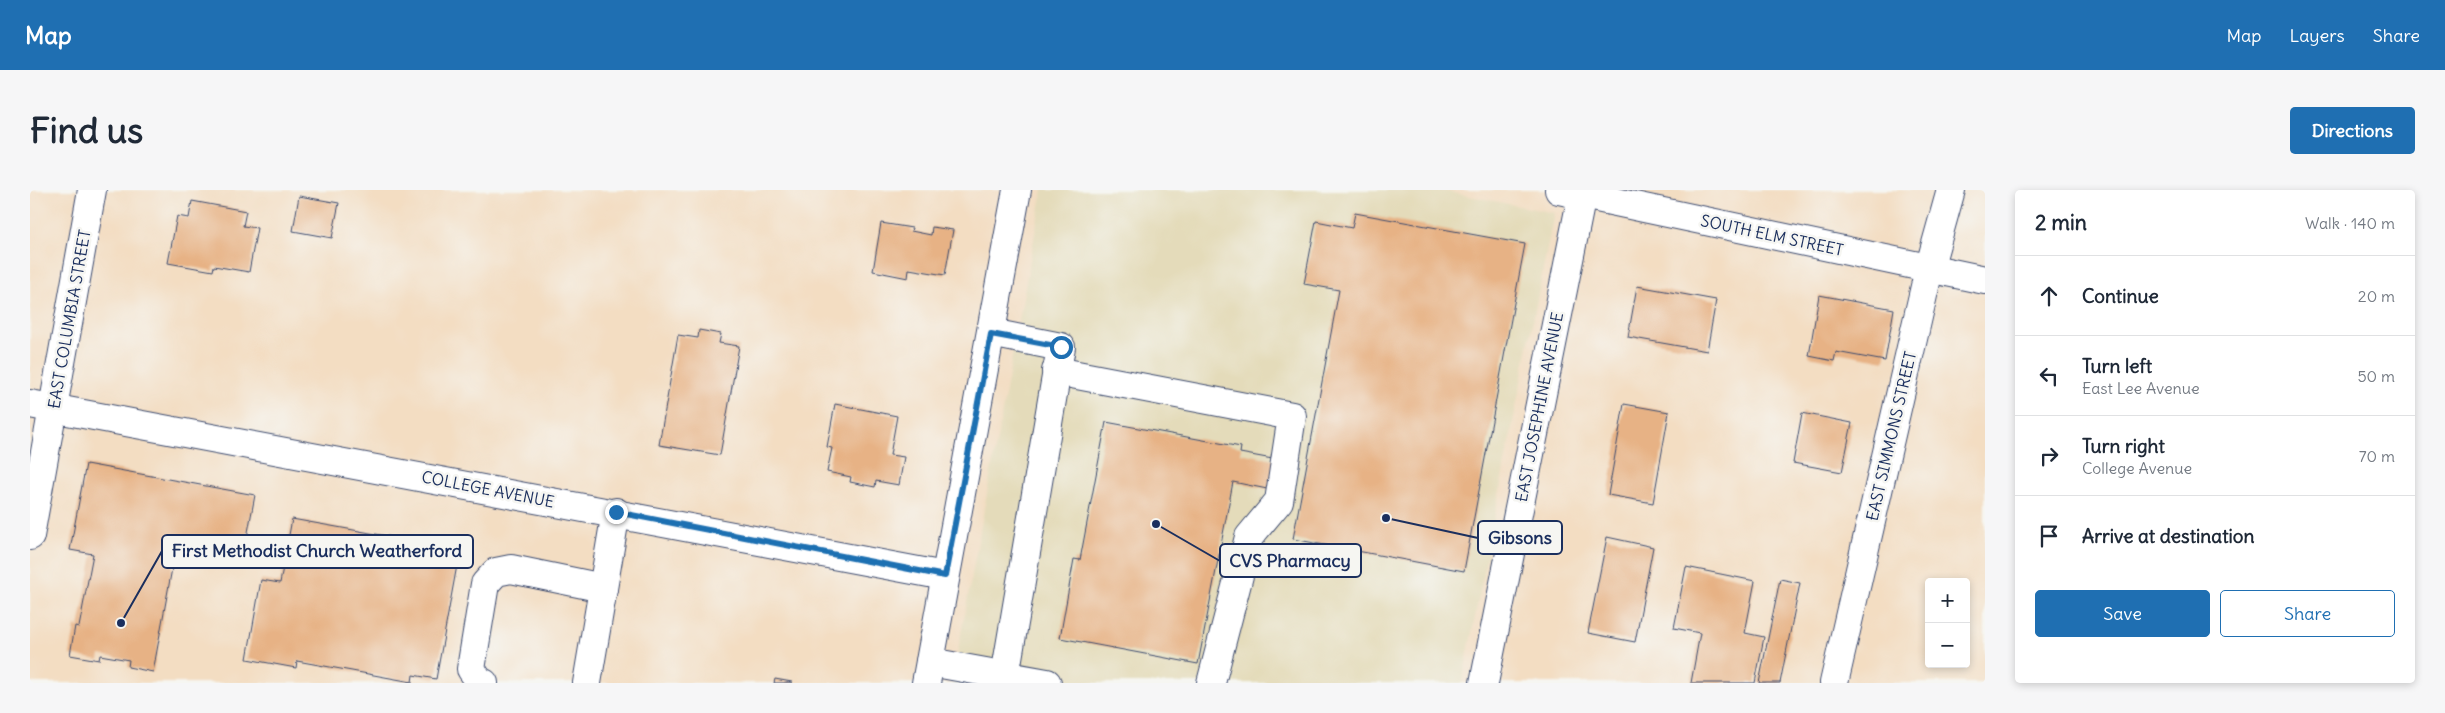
<!DOCTYPE html>
<html lang="en">
<head>
<meta charset="utf-8">
<style>
  body { margin:0; font-family:Delius,sans-serif; background:#f6f6f7; color:#1f2937 }
  .controls { position:absolute; right:15px; bottom:15px; display:grid; overflow:hidden; border-radius:5px; box-shadow:0 2px 8px #0003 }
  .controls button { width:45px; height:45px; display:grid; place-items:center; padding:0; border:0; border-bottom:1px solid #e0e1e3; background:#fff; color:#1f2937; font:25px sans-serif }
  .stop { position:absolute; width:15px; height:15px; margin:-11px; border:4px solid #1f6fb2; border-radius:50%; background:#fff }
  .stop.end { background:#1f6fb2; border-color:#fff; box-shadow:0 1px 5px #0008 }
  .list { margin:0; padding:0; list-style:none }
  h2 { display:flex; justify-content:space-between; align-items:center; height:65px; margin:0; padding:0 20px; font-size:21px }
  h2 small { font-size:16px; font-weight:400; color:#747a83 }
  .list li { display:grid; grid-template-columns:32px 1fr auto; gap:15px; align-items:center; box-sizing:border-box; height:80px; padding:0 20px; border-top:1px solid #e0e1e3 }
  .list b { display:block; font-size:19px; white-space:nowrap }
  .list p { margin:0; font-size:16px; white-space:nowrap; color:#747a83 }
  .list em { font-size:16px; font-style:normal; color:#747a83 }
  .actions { display:flex; gap:10px; padding:15px 20px }
  .actions a { flex:1; padding:11px 0; border:1px solid #1f6fb2; border-radius:5px; text-align:center; font-size:18px; color:#1f6fb2 }
  .actions .main { background:#1f6fb2; color:#fff }
  .icon { flex:none; width:28px; height:28px; fill:none; stroke:currentColor; stroke-width:2; stroke-linecap:round; stroke-linejoin:round }
  .map { position:relative; flex:none; width:1955px; height:493px; overflow:hidden; border-radius:5px }
  header { display:flex; align-items:center; gap:30px; box-sizing:border-box; height:70px; padding:0 25px; background:#1f6fb2; color:#fff }
  header strong { font-size:24px }
  nav { display:flex; gap:28px; margin-inline-start:auto; font-size:18px }
  .intro { display:flex; align-items:center; justify-content:space-between; box-sizing:border-box; height:120px; padding:0 30px }
  h1 { margin:0; font-size:35px }
  .button { padding:12px 22px; border-radius:5px; background:#1f6fb2; color:#fff; font-size:18px; font-weight:700 }
  main { display:flex; gap:30px; padding:0 30px }
  aside { flex:1; background:#fff; border-radius:5px; box-shadow:0 2px 8px #0003 }
  .map>svg:first-child { display:block }
  .built { fill:#e4dbba }
  .building { fill:#e7b285 }
  .lines { fill:none; stroke-linecap:round; stroke-linejoin:round }
  .minor-casing { stroke:#3b496d; stroke-width:30 }
  .minor { stroke:#fff; stroke-width:28 }
  .route { stroke:#1f6fb2; stroke-width:6 }
  .labels { text-anchor:middle; stroke-width:5; stroke-linejoin:round; paint-order:stroke }
  .street-label { font-size:16px; fill:#1b2f5e; stroke:#f6f6f2 }
  .leader { fill:none; stroke:#1b2f5e; stroke-width:2 }
  .callout-dot { fill:#1b2f5e; stroke:#f6f6f2; stroke-width:2 }
  .callout { fill:#f6f6f2; stroke:#1b2f5e; stroke-width:2 }
  .callout-label { font-size:18px; text-anchor:middle; font-weight:bold; fill:#1b2f5e }
</style>
</head>
<body>
<header>
<strong>Map</strong>
<nav><a>Map</a><a>Layers</a><a>Share</a></nav>
</header>
<div class="intro"><h1>Find us</h1><a class="button">Directions</a></div>
<main>
<div class="map">
<svg width="1955" height="493" viewBox="0 0 1955 493">
  <rect width="100%" height="100%" fill="#f6f6f2"/>
  <filter id="ink" filterUnits="userSpaceOnUse"><feTurbulence type="fractalNoise" baseFrequency=".02" numOctaves="2"/><feDisplacementMap in="SourceGraphic" scale="10" xChannelSelector="R" yChannelSelector="G"/><feConvolveMatrix kernelMatrix="1 2 1 2 8 2 1 2 1" color-interpolation-filters="sRGB"/></filter>
  <filter id="wash" filterUnits="userSpaceOnUse"><feTurbulence type="fractalNoise" baseFrequency=".0096" numOctaves="4" result="noise"/><feDisplacementMap in="SourceGraphic" scale="20" xChannelSelector="R" yChannelSelector="G"/><feGaussianBlur stdDeviation="1.12" result="paint"/><feColorMatrix in="noise" values="0 0 0 0 0 0 0 0 0 0 0 0 0 0 0 0 0 1.4 0 .05"/><feComposite in="paint" operator="in"/></filter>
  <g filter="url(#wash)">
    <rect width="100%" height="100%" fill="#f3ddc2"/>
    <path class="built" d="M 1013,0 L 1409,0 L 1524,23 L 1432,493 L 922,493 Z"/>
    <g id="blocks">
      <g class="building">
        <path d="M 269,6 L 309,13 L 302,48 L 263,41 Z"/>
        <path d="M 162,11 L 216,21 L 213,36 L 227,38 L 219,82 L 184,76 L 183,81 L 138,73 L 147,26 L 159,28 Z"/>
        <path d="M 1325,23 L 1495,54 L 1434,381 L 1263,349 L 1309,100 L 1274,94 L 1286,31 L 1322,38 Z"/>
        <path d="M 851,33 L 882,38 L 881,41 L 901,45 L 902,37 L 923,40 L 915,85 L 879,79 L 878,88 L 843,81 Z"/>
        <path d="M 1607,96 L 1686,110 L 1677,161 L 1598,147 Z"/>
        <path d="M 1789,105 L 1864,119 L 1855,171 L 1806,162 L 1804,171 L 1779,166 Z"/>
        <path d="M 669,140 L 691,144 L 689,153 L 709,156 L 690,265 L 629,255 L 648,145 L 668,148 Z"/>
        <path d="M 805,214 L 867,226 L 860,265 L 874,267 L 869,295 L 846,291 L 845,297 L 820,292 L 821,287 L 797,282 L 802,258 L 797,257 Z"/>
        <path d="M 1594,214 L 1639,222 L 1623,313 L 1578,305 Z"/>
        <path d="M 1772,223 L 1822,233 L 1812,282 L 1763,273 Z"/>
        <path d="M 1076,232 L 1211,257 L 1210,263 L 1248,270 L 1242,300 L 1203,292 L 1168,474 L 1030,448 L 1044,369 L 1050,370 Z"/>
        <path d="M 56,274 L 225,305 L 212,374 L 145,362 L 123,482 L 98,477 L 99,470 L 70,465 L 69,470 L 40,465 L 45,436 L 49,437 L 63,364 L 40,360 Z"/>
        <path d="M 262,329 L 430,359 L 406,489 L 383,485 L 382,492 L 267,471 L 266,478 L 217,469 L 231,390 L 250,393 Z"/>
        <path d="M 1577,347 L 1623,357 L 1605,452 L 1558,443 Z"/>
        <path d="M 1656,377 L 1725,391 L 1715,443 L 1734,447 L 1725,493 L 1661,493 L 1670,443 L 1644,438 Z"/>
        <path d="M 1750,389 L 1770,393 L 1750,493 L 1729,493 Z"/>
        <path d="M 745,489 L 762,492 L 762,493 L 744,493 Z"/>
      </g>
    </g>
  </g>
  <g filter="url(#ink)">
    <use href="#blocks" fill-opacity="0" stroke="#3b496d" stroke-width="1"/>
    <g class="lines">
      <defs>
        <g id="minor">
          <path d="M 1529,0 L 1955,90"/>
          <path d="M 961,143 L 1031,157 L 975,486"/>
          <path d="M 1026,181 L 1262,226 L 1249,311 L 1219,347 L 1181,493"/>
          <path d="M 0,214 L 915,386"/>
          <path d="M 0,346 L 62,0"/>
          <path d="M 900,472 L 1017,493"/>
          <path d="M 454,493 L 450,492 L 441,479 L 455,394 L 466,382 L 481,379 L 573,398"/>
          <path d="M 557,493 L 586,322"/>
          <path d="M 896,493 L 987,0"/>
          <path d="M 1454,493 L 1553,0"/>
          <path d="M 1804,493 L 1899,79 L 1921,0"/>
        </g>
      </defs>
      <use href="#minor" class="minor-casing"/>
      <use href="#minor" class="minor"/>
    </g>
  </g>
  <g class="lines" filter="url(#ink)">
    <path class="route" d="M 586,322 L 915,386 L 961,144 L 1031,157"/>
  </g>
  <g class="labels">
    <g class="street-label">
      <text transform="translate(1742 45) rotate(12)" y="6">SOUTH ELM STREET</text>
      <text transform="translate(39 129) rotate(-80)" y="6">EAST COLUMBIA STREET</text>
      <text transform="translate(1509 217) rotate(-79)" y="6">EAST JOSEPHINE AVENUE</text>
      <text transform="translate(1861 246) rotate(-77)" y="6">EAST SIMMONS STREET</text>
      <text transform="translate(458 299) rotate(11)" y="6">COLLEGE AVENUE</text>
    </g>
  </g>
  <path class="leader" d="M1356 328L1448 348M91 433L132 361M1126 334L1190 371"/>
  <g class="callout-dot">
    <circle cx="1356" cy="328" r="5"/>
    <circle cx="91" cy="433" r="5"/>
    <circle cx="1126" cy="334" r="5"/>
  </g>
  <g class="callout">
    <rect x="1448" y="331" width="84" height="33" rx="5"/>
    <rect x="132" y="345" width="311" height="33" rx="5"/>
    <rect x="1190" y="354" width="141" height="33" rx="5"/>
  </g>
  <g class="callout-label">
    <text x="1490" y="354">Gibsons</text>
    <text x="287" y="367">First Methodist Church Weatherford</text>
    <text x="1260" y="377">CVS Pharmacy</text>
  </g>
</svg>
<div class="controls">
<button>+</button>
<button>−</button>
</div>
<div class="stop" style="left:1031px;top:157px"></div>
<div class="stop end" style="left:586px;top:322px"></div>
</div>
<aside>
<h2>2 min<small>Walk · 140 m</small></h2>
<ul class="list">
<li><svg class="icon" aria-label="ahead" viewBox="0 0 24 24"><path d="M12 20V5M6 11l6-6 6 6"/></svg><div><b>Continue</b></div><em>20 m</em></li>
<li><svg class="icon" aria-label="left" viewBox="0 0 24 24"><path d="M17 20v-9H6M10 6l-5 5 5 5"/></svg><div><b>Turn left</b><p>East Lee Avenue</p></div><em>50 m</em></li>
<li><svg class="icon" aria-label="right" viewBox="0 0 24 24"><path d="M7 20v-9h11M14 6l5 5-5 5"/></svg><div><b>Turn right</b><p>College Avenue</p></div><em>70 m</em></li>
<li><svg class="icon" aria-label="arrive" viewBox="0 0 24 24"><path d="M6 21V4h12l-3 4 3 4H6"/></svg><div><b>Arrive at destination</b></div></li>
</ul>
<div class="actions"><a class="main">Save</a><a>Share</a></div>
</aside>
</main>
</body>
</html>
